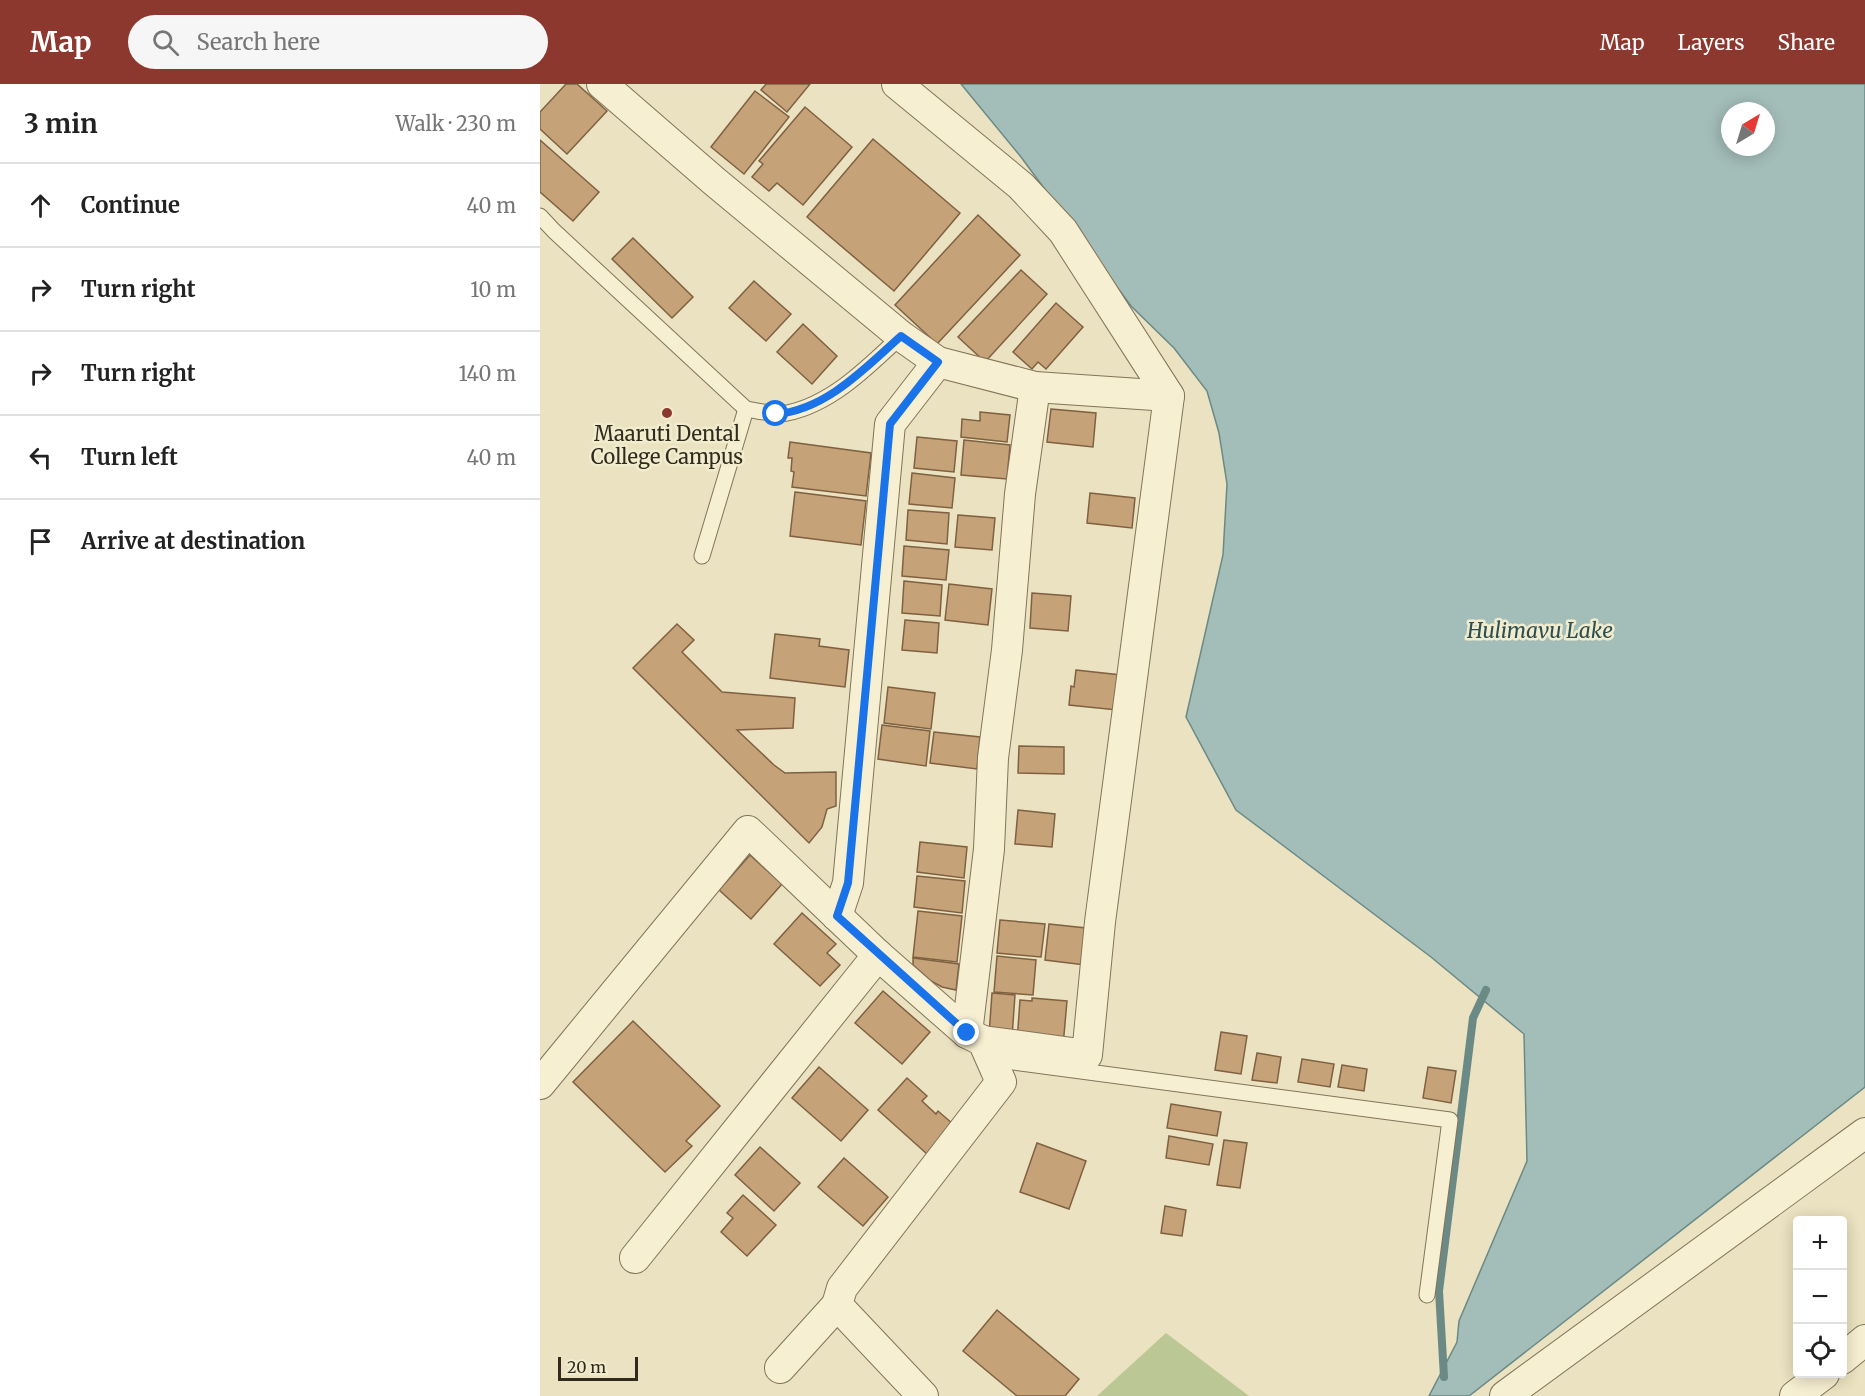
<!DOCTYPE html>
<html lang="en">
<head>
<meta charset="utf-8">
<style>
  body { margin:0; font-family:Merriweather,serif; background:#f6f6f6; color:#222 }
  .controls { position:absolute; right:18px; bottom:18px; display:grid; overflow:hidden; border-radius:6px; box-shadow:0 3px 15px #0003 }
  .controls button { width:54px; height:54px; display:grid; place-items:center; padding:0; border:0; border-bottom:2px solid #e0e0e0; background:#fff; color:#222; font:30px sans-serif }
  .compass { position:absolute; left:1181px; top:18px; width:54px; height:54px; border-radius:50%; background:#fff; box-shadow:0 3px 15px #0003; rotate:38deg }
  .scale { position:absolute; left:18px; bottom:15px; width:80px; box-sizing:border-box; padding-left:6px; border:3px solid #322a1d; border-top:0; font-size:16px; line-height:21px; white-space:nowrap; color:#322a1d; -webkit-text-stroke:4px #f2eccf; paint-order:stroke }
  .stop { position:absolute; width:18px; height:18px; margin:-14px; border:4px solid #1a73e8; border-radius:50%; background:#fff }
  .stop.end { background:#1a73e8; border-color:#fff; box-shadow:0 2px 6px #0008 }
  .list { margin:0; padding:0; list-style:none }
  h2 { display:flex; justify-content:space-between; align-items:center; height:78px; margin:0; padding:0 24px; font-size:26px }
  h2 small { font-size:20px; font-weight:400; color:#767676 }
  .list li { display:grid; grid-template-columns:39px 1fr auto; gap:18px; align-items:center; box-sizing:border-box; height:84px; padding:0 24px; border-top:2px solid #e0e0e0 }
  .list b { display:block; font-size:22px; white-space:nowrap }
  .list em { font-size:20px; font-style:normal; color:#767676 }
  .icon { flex:none; width:33px; height:33px; fill:none; stroke:currentColor; stroke-width:2; stroke-linecap:round; stroke-linejoin:round }
  .map { position:relative; flex:none; width:1325px; height:1312px; overflow:hidden }
  header { display:flex; align-items:center; gap:36px; box-sizing:border-box; height:84px; padding:0 30px; background:#8c382e; color:#fff }
  header strong { font-size:28px }
  nav { display:flex; gap:33px; margin-inline-start:auto; font-size:21px }
  .search { width:420px; height:54px; background:#f6f6f6; display:flex; align-items:center; gap:15px; box-sizing:border-box; padding:0 21px; border-radius:33px; color:#767676; font-size:22px }
  main { display:flex }
  aside { flex:1; background:#fff }
  .map>svg:first-child { display:block }
  .green { fill:#bbc795 }
  .water { fill:#a3bdb8; stroke:#6b8985; stroke-width:1.5; fill-rule:evenodd }
  .lines { fill:none; stroke-linecap:round; stroke-linejoin:round }
  .stream { stroke:#6b8985; stroke-width:8 }
  .building { fill:#c6a278; stroke:#7f6141; stroke-width:1.5 }
  .service-casing { stroke:#827459; stroke-width:17 }
  .minor-casing { stroke:#827459; stroke-width:32 }
  .service { stroke:#f6efd2; stroke-width:15 }
  .minor { stroke:#f6efd2; stroke-width:30 }
  .route { stroke:#1a73e8; stroke-width:8 }
  .poi-dot { fill:#8c382e; stroke:#f2eccf; stroke-width:2 }
  .labels { text-anchor:middle; stroke-width:5; stroke-linejoin:round; paint-order:stroke }
  .poi-label { font-size:20px; fill:#322a1d; stroke:#f2eccf }
  .water-label { font-size:21px; font-style:italic; fill:#2d4f51; stroke:#f2eccf }
</style>
</head>
<body>
<header>
<strong>Map</strong>
<div class="search"><svg class="icon" aria-label="search" viewBox="0 0 24 24"><circle cx="10" cy="10" r="6"/><path d="M15 15l6 6"/></svg>Search here</div>
<nav><a>Map</a><a>Layers</a><a>Share</a></nav>
</header>
<main>
<aside>
<h2>3 min<small>Walk · 230 m</small></h2>
<ul class="list">
<li><svg class="icon" aria-label="ahead" viewBox="0 0 24 24"><path d="M12 20V5M6 11l6-6 6 6"/></svg><div><b>Continue</b></div><em>40 m</em></li>
<li><svg class="icon" aria-label="right" viewBox="0 0 24 24"><path d="M7 20v-9h11M14 6l5 5-5 5"/></svg><div><b>Turn right</b></div><em>10 m</em></li>
<li><svg class="icon" aria-label="right" viewBox="0 0 24 24"><path d="M7 20v-9h11M14 6l5 5-5 5"/></svg><div><b>Turn right</b></div><em>140 m</em></li>
<li><svg class="icon" aria-label="left" viewBox="0 0 24 24"><path d="M17 20v-9H6M10 6l-5 5 5 5"/></svg><div><b>Turn left</b></div><em>40 m</em></li>
<li><svg class="icon" aria-label="arrive" viewBox="0 0 24 24"><path d="M6 21V4h12l-3 4 3 4H6"/></svg><div><b>Arrive at destination</b></div></li>
</ul>
</aside>
<div class="map">
<svg width="1325" height="1312" viewBox="0 0 1325 1312">
  <rect width="100%" height="100%" fill="#eae2c0"/>
  <path class="green" d="M 626,1249 L 709,1312 L 557,1312 Z"/>
  <path class="water" d="M 421,0 L 1325,0 L 1325,1003 L 929,1312 L 889,1312 L 917,1258 L 919,1237 L 987,1077 L 984,950 L 891,873 L 696,726 L 646,633 L 683,471 L 687,400 L 679,349 L 667,307 L 634,264 L 591,222 L 481,73 ZM 1190,27 L 1226,27 L 1226,63 L 1190,63 Z"/>
  <g class="lines">
    <path class="stream" d="M 904,1293 L 899,1207 L 933,934 L 946,906"/>
  </g>
  <g class="building">
    <path d="M 26,0 L 37,0 L 67,27 L 27,70 L 0,45 L 0,28 Z"/>
    <path d="M 226,0 L 270,0 L 247,28 L 221,6 Z"/>
    <path d="M 215,7 L 249,33 L 204,90 L 171,63 Z"/>
    <path d="M 265,23 L 312,63 L 263,121 L 237,99 L 229,107 L 212,93 L 223,80 L 219,77 Z"/>
    <path d="M 333,55 L 420,129 L 354,207 L 267,133 Z"/>
    <path d="M 0,56 L 59,108 L 33,137 L 0,108 Z"/>
    <path d="M 438,131 L 480,171 L 397,260 L 355,221 Z"/>
    <path d="M 93,154 L 153,213 L 132,234 L 72,175 Z"/>
    <path d="M 481,186 L 507,210 L 445,278 L 418,253 Z"/>
    <path d="M 214,197 L 251,230 L 226,257 L 189,224 Z"/>
    <path d="M 516,219 L 543,243 L 506,285 L 498,278 L 492,285 L 473,268 Z"/>
    <path d="M 263,240 L 297,272 L 272,300 L 237,268 Z"/>
    <path d="M 511,325 L 556,329 L 553,363 L 507,358 Z"/>
    <path d="M 440,328 L 470,331 L 467,358 L 421,353 L 422,335 L 440,337 Z"/>
    <path d="M 377,353 L 417,357 L 414,388 L 374,384 Z"/>
    <path d="M 424,356 L 470,361 L 467,395 L 421,391 Z"/>
    <path d="M 250,358 L 331,369 L 326,412 L 252,403 L 254,388 L 251,387 L 252,374 L 248,374 Z"/>
    <path d="M 372,389 L 415,394 L 412,424 L 369,420 Z"/>
    <path d="M 255,408 L 326,417 L 321,461 L 250,452 Z"/>
    <path d="M 550,409 L 595,414 L 592,444 L 547,439 Z"/>
    <path d="M 368,426 L 409,429 L 407,460 L 366,456 Z"/>
    <path d="M 418,431 L 455,434 L 452,466 L 415,463 Z"/>
    <path d="M 364,462 L 409,466 L 406,496 L 362,492 Z"/>
    <path d="M 364,497 L 402,501 L 400,532 L 362,529 Z"/>
    <path d="M 409,500 L 452,505 L 448,541 L 405,536 Z"/>
    <path d="M 492,509 L 531,512 L 528,547 L 490,544 Z"/>
    <path d="M 365,536 L 399,539 L 397,569 L 362,566 Z"/>
    <path d="M 137,540 L 154,556 L 142,568 L 182,608 L 255,614 L 253,644 L 197,646 L 234,681 L 245,689 L 296,688 L 296,722 L 287,725 L 282,743 L 269,759 L 93,584 Z"/>
    <path d="M 235,550 L 280,555 L 279,562 L 309,566 L 305,603 L 230,594 Z"/>
    <path d="M 536,586 L 581,591 L 577,626 L 529,621 L 531,602 L 534,603 Z"/>
    <path d="M 348,603 L 395,609 L 391,645 L 344,639 Z"/>
    <path d="M 342,641 L 390,647 L 386,682 L 338,675 Z"/>
    <path d="M 394,648 L 440,653 L 437,685 L 390,679 Z"/>
    <path d="M 479,662 L 524,663 L 524,690 L 478,689 Z"/>
    <path d="M 478,726 L 515,730 L 512,763 L 475,760 Z"/>
    <path d="M 380,758 L 427,763 L 424,794 L 377,788 Z"/>
    <path d="M 210,771 L 242,800 L 211,835 L 179,806 Z"/>
    <path d="M 377,792 L 425,797 L 422,829 L 374,823 Z"/>
    <path d="M 378,827 L 422,832 L 417,878 L 373,873 Z"/>
    <path d="M 262,829 L 296,860 L 287,869 L 300,881 L 280,902 L 234,860 Z"/>
    <path d="M 460,836 L 505,840 L 501,873 L 457,869 Z"/>
    <path d="M 509,840 L 546,844 L 545,881 L 505,876 Z"/>
    <path d="M 457,872 L 496,876 L 493,911 L 454,908 Z"/>
    <path d="M 373,874 L 419,880 L 416,906 L 402,903 L 391,897 L 373,881 Z"/>
    <path d="M 343,907 L 390,948 L 362,980 L 315,939 Z"/>
    <path d="M 452,909 L 475,911 L 472,953 L 449,951 Z"/>
    <path d="M 492,914 L 527,917 L 523,962 L 477,958 L 480,916 L 492,917 Z"/>
    <path d="M 93,937 L 180,1022 L 146,1057 L 152,1062 L 125,1088 L 33,998 Z"/>
    <path d="M 681,948 L 707,952 L 701,990 L 675,986 Z"/>
    <path d="M 717,969 L 741,973 L 737,999 L 712,996 Z"/>
    <path d="M 762,975 L 794,980 L 790,1003 L 758,998 Z"/>
    <path d="M 802,981 L 827,985 L 824,1007 L 798,1003 Z"/>
    <path d="M 279,983 L 328,1026 L 301,1057 L 252,1014 Z"/>
    <path d="M 888,983 L 916,987 L 911,1019 L 883,1014 Z"/>
    <path d="M 367,994 L 387,1012 L 382,1017 L 396,1030 L 398,1027 L 413,1040 L 387,1070 L 338,1026 Z"/>
    <path d="M 631,1020 L 681,1028 L 677,1052 L 627,1044 Z"/>
    <path d="M 629,1052 L 673,1060 L 669,1081 L 626,1074 Z"/>
    <path d="M 684,1056 L 707,1059 L 700,1104 L 677,1101 Z"/>
    <path d="M 497,1059 L 546,1077 L 529,1125 L 480,1108 Z"/>
    <path d="M 220,1063 L 260,1099 L 234,1127 L 195,1091 Z"/>
    <path d="M 304,1074 L 348,1113 L 323,1142 L 278,1103 Z"/>
    <path d="M 203,1111 L 236,1141 L 207,1172 L 181,1148 L 193,1134 L 187,1129 Z"/>
    <path d="M 625,1122 L 646,1126 L 642,1152 L 621,1149 Z"/>
    <path d="M 457,1226 L 539,1295 L 525,1312 L 477,1312 L 423,1267 Z"/>
  </g>
  <g class="lines">
    <defs>
      <g id="service">
        <path d="M 0,132 L 14,147 L 206,325 C 219,327 234,331 247,329 C 292,320 329,282 361,252"/>
        <path d="M 162,472 L 206,325"/>
        <path d="M 451,975 L 910,1036 L 887,1211"/>
      </g>
      <g id="minor">
        <path d="M 62,0 L 174,97 L 361,252 L 398,278 L 495,303 L 629,312 L 560,838 L 547,971 L 443,957"/>
        <path d="M 357,0 L 481,102 L 523,147 L 629,312"/>
        <path d="M 297,832 L 308,799 L 350,340 L 398,278"/>
        <path d="M 427,949 L 449,765 L 453,674 L 467,566 L 480,410 L 495,303"/>
        <path d="M 0,1000 L 208,747 L 338,871 L 427,949 L 443,957 L 461,998 L 302,1204 L 297,1221 L 383,1312"/>
        <path d="M 95,1174 L 338,871"/>
        <path d="M 1302,1275 L 1325,1256"/>
        <path d="M 240,1284 L 297,1221"/>
        <path d="M 965,1312 L 1325,1049"/>
        <path d="M 1255,1312 L 1284,1290"/>
      </g>
    </defs>
    <use href="#service" class="service-casing"/>
    <use href="#minor" class="minor-casing"/>
    <use href="#service" class="service"/>
    <use href="#minor" class="minor"/>
  </g>
  <g class="lines">
    <path class="route" d="M 236,330 C 286,326 325,284 361,252 L 398,278 L 350,340 L 308,799 L 297,832 L 427,949"/>
  </g>
  <circle class="poi-dot" cx="127" cy="329" r="6"/>
  <g class="labels">
    <g class="poi-label">
      <text x="127" y="357">Maaruti Dental<tspan x="127" dy="23">College Campus</tspan></text>
    </g>
    <g class="water-label">
      <text x="1000" y="554">Hulimavu Lake</text>
    </g>
  </g>
</svg>
<div class="controls">
<button>+</button>
<button>−</button>
<button><svg class="icon" aria-label="locate" viewBox="0 0 24 24"><circle cx="12" cy="12" r="6"/><path d="M12 2v4M12 18v4M2 12h4M18 12h4"/></svg></button>
</div>
<svg class="compass" viewBox="-18 -18 36 36"><path d="M0-13l5 13h-10z" fill="#e53935"/><path d="M0 13l5-13h-10z" fill="#767676"/></svg>
<div class="scale">20 m</div>
<div class="stop" style="left:236px;top:330px"></div>
<div class="stop end" style="left:427px;top:949px"></div>
</div>
</main>
</body>
</html>
